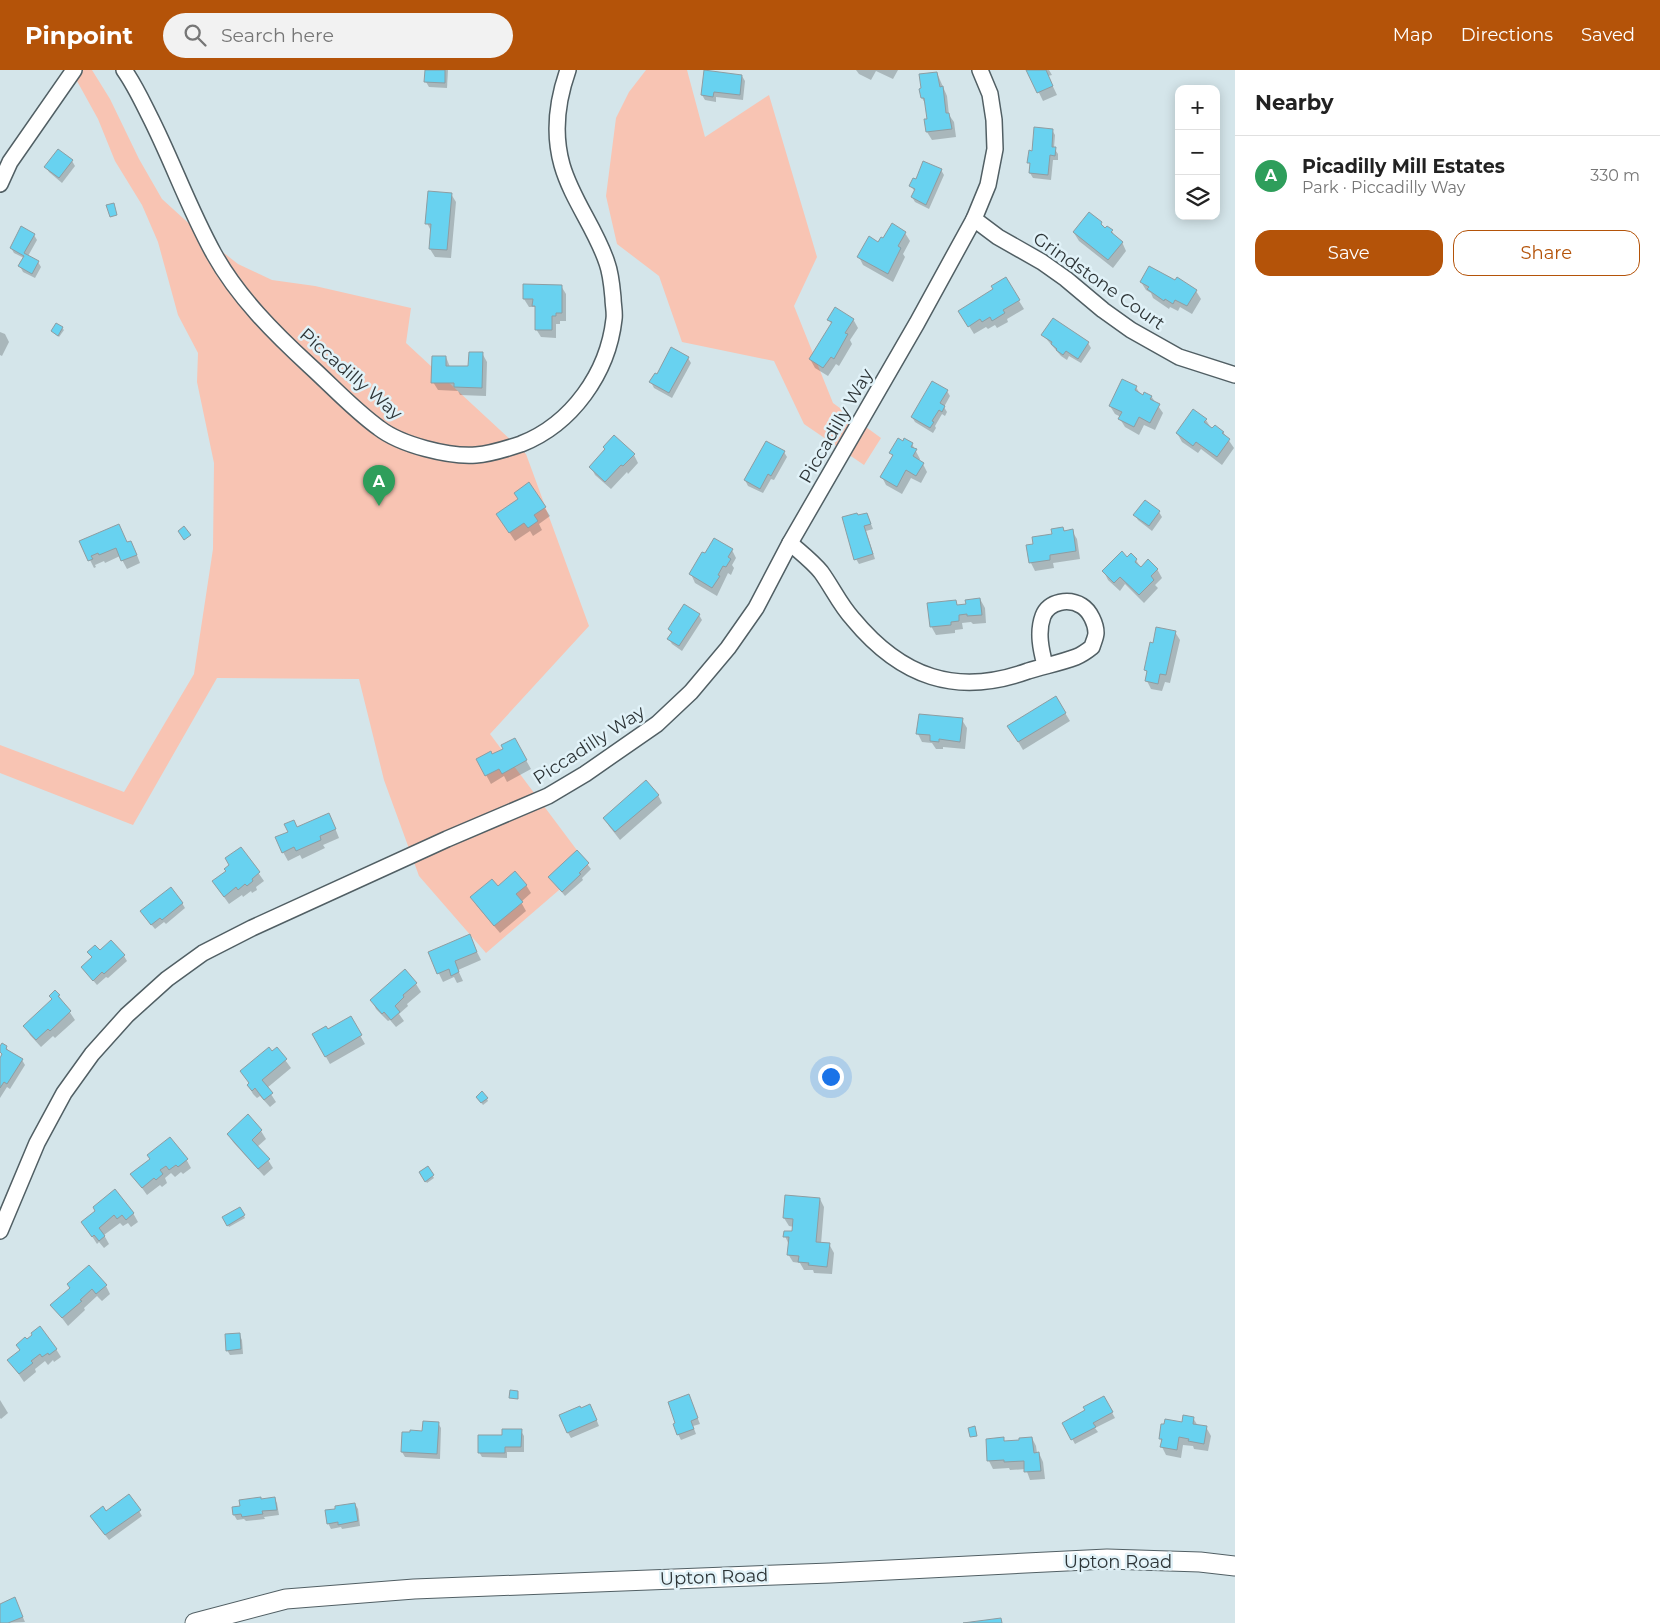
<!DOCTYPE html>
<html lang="en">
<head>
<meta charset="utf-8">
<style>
  body { margin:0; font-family:Montserrat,sans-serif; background:#f2f2f2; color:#222 }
  .controls { position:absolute; right:15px; top:15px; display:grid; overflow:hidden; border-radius:10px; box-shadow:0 2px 12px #0003 }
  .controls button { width:45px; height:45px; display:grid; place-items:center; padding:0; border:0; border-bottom:1px solid #e0e0e0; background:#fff; color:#222; font:25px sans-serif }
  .you { position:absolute; left:830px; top:1006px; width:18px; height:18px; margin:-12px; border:4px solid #fff; border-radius:50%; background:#1a73e8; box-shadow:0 0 0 8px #1a73e833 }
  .badge { display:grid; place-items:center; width:32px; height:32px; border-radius:50%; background:#b45309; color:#fff; font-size:16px; font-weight:700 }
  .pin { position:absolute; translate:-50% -41px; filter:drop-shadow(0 1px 2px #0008) }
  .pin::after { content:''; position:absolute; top:26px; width:18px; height:15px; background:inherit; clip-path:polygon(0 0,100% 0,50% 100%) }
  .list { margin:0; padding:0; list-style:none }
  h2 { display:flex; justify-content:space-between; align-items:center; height:65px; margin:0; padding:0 20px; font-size:21px }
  h2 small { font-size:16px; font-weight:400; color:#767676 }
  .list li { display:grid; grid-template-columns:32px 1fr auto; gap:15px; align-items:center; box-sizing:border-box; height:80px; padding:0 20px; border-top:1px solid #e0e0e0 }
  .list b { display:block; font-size:19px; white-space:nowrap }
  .list p { margin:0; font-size:16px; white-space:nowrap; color:#767676 }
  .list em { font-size:16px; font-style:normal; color:#767676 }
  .actions { display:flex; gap:10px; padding:15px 20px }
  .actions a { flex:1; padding:11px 0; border:1px solid #b45309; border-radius:15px; text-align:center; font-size:18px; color:#b45309 }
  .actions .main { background:#b45309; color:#fff }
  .icon { flex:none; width:28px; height:28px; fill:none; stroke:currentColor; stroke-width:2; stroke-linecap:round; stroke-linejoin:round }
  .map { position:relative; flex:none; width:1235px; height:1553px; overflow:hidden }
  header { display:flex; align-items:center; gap:30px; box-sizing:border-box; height:70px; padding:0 25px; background:#b45309; color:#fff }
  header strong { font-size:24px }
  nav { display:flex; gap:28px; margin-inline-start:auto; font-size:18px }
  .search { width:350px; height:45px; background:#f2f2f2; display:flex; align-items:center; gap:12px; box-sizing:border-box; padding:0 18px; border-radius:28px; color:#767676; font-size:19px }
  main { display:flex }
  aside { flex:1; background:#fff }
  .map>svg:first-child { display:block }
  .green { fill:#f8c4b3 }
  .shadow { fill:#0003 }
  .building { fill:#68d2f0; stroke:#8e9da2 }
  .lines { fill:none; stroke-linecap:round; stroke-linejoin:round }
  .minor-casing { stroke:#515f64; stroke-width:18 }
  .major-casing { stroke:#515f64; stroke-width:21 }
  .minor { stroke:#fff; stroke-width:15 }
  .major { stroke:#fff; stroke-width:19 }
  .labels { text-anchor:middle; stroke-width:5; stroke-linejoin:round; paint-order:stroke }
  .street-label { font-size:18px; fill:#2e3537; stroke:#e1f2f8 }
</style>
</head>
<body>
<header>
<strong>Pinpoint</strong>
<div class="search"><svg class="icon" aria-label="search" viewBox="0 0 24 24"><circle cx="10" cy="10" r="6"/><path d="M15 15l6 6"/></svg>Search here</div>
<nav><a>Map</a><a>Directions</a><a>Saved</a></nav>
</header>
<main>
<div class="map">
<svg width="1235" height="1553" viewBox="0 0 1235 1553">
  <rect width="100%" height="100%" fill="#d4e5ea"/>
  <g class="green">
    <path d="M 74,0 L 92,0 L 110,29 L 139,89 L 162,129 L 206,169 L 238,194 L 272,210 L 315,216 L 411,238 L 406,273 L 526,384 L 589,556 L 490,664 L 588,795 L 486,883 L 419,806 L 384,710 L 359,609 L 217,608 L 133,755 L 0,703 L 0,675 L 124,722 L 194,604 L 213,479 L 214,393 L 197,312 L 198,283 L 178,245 L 158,172 L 142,135 L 115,91 L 98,49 L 72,2 Z"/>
    <path d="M 646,0 L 687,0 L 705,67 L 769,25 L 817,187 L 794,236 L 833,333 L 881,368 L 864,395 L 804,354 L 774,291 L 682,272 L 659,206 L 617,174 L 606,126 L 616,48 L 629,22 Z"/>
  </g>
  <g class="shadow">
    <path d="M 426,0 L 448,0 L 447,18 L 429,17 L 426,12 Z"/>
    <path d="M 856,0 L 898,0 L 893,9 L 876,1 L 871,10 L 859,4 Z"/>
    <path d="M 1028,0 L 1049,0 L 1052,5 L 1048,6 L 1057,25 L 1043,31 Z"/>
    <path d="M 937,3 L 947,26 L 949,45 L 954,52 L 956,67 L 932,70 L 927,62 L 926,50 L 928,50 L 926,35 L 922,28 L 923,20 Z"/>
    <path d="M 742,6 L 745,11 L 743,30 L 716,27 L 716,32 L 705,30 L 702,25 Z"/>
    <path d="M 1052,60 L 1055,65 L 1054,78 L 1058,84 L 1058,90 L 1053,90 L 1051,110 L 1033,108 L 1030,103 L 1031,96 L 1029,92 L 1034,82 Z"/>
    <path d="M 72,91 L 75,96 L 62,113 L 49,102 L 46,97 Z"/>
    <path d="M 941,100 L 944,105 L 929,139 L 915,132 L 912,127 L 915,122 L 911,116 L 917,111 Z"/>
    <path d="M 451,124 L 456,132 L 451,188 L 435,187 L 430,179 L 431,161 L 427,153 Z"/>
    <path d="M 1101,153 L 1105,160 L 1112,161 L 1115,167 L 1122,172 L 1126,181 L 1113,198 L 1079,171 L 1074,163 Z"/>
    <path d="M 905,163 L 910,171 L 903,184 L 905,187 L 893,212 L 863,195 L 859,187 L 879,174 Z"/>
    <path d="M 34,165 L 37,170 L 28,186 L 38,192 L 41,197 L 35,208 L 23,202 L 20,196 L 24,188 L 14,183 L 11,178 Z"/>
    <path d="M 1005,208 L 1024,239 L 1007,249 L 1008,252 L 997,258 L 995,255 L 988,259 L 986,257 L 974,264 L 960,241 L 995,220 Z"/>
    <path d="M 1141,212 L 1196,221 L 1201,229 L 1192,244 L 1180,237 L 1178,241 L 1170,237 L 1169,239 L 1153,228 L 1151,223 L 1146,220 Z"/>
    <path d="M 561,216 L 566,224 L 566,251 L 560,251 L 560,254 L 556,254 L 556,268 L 541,267 L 536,259 L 537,240 L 535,237 L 529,237 L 524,229 Z"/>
    <path d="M 853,249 L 858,258 L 850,270 L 852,274 L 839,296 L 836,294 L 828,306 L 815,298 L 810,289 L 832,255 L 829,250 Z"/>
    <path d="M 62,258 L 64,260 L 59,267 L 52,261 Z"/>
    <path d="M 0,262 L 5,264 L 9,272 L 2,286 L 0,285 Z"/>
    <path d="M 1043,265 L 1088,273 L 1091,278 L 1081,293 L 1069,286 L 1067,290 L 1061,286 Z"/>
    <path d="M 482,283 L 487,292 L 486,326 L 460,325 L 458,321 L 438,320 L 433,312 L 446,287 L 450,297 L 469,297 Z"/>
    <path d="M 688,288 L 691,293 L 672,328 L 654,318 L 651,312 L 657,306 Z"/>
    <path d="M 1136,317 L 1140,324 L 1144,326 L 1151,326 L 1163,343 L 1155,360 L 1144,355 L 1139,365 L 1125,357 L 1120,349 L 1121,347 L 1115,344 L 1110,336 Z"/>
    <path d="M 947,321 L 950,326 L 944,337 L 947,342 L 945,346 L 942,344 L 935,356 L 936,358 L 933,363 L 915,352 L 912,347 Z"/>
    <path d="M 1206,350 L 1211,358 L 1223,362 L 1234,378 L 1222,395 L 1201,379 L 1198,383 L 1182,372 L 1177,363 Z"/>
    <path d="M 904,372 L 912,374 L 920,389 L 919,391 L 923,394 L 927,402 L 921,413 L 911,408 L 902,424 L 886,415 L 882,407 L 893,387 L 891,383 Z"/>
    <path d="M 784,382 L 787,387 L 774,410 L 771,409 L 763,423 L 748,416 L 745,410 Z"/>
    <path d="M 634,385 L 638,393 L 628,404 L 627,402 L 611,419 L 595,405 L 591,397 Z"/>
    <path d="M 529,414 L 550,446 L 539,454 L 542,460 L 533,466 L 530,461 L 515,471 L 503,453 L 519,430 Z"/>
    <path d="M 1145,432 L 1159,442 L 1162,447 L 1152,461 L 1138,450 L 1135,445 Z"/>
    <path d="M 867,444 L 873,459 L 866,461 L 875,489 L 859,494 L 856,489 L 858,447 Z"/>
    <path d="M 1063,458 L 1065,462 L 1072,461 L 1077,469 L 1080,489 L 1053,493 L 1054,498 L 1035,501 L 1031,493 L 1028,476 L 1035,475 Z"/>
    <path d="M 81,472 L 127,473 L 135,480 L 140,493 L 127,499 L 120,486 L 105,493 L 104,491 L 95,495 L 96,497 L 94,498 Z"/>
    <path d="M 732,480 L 736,488 L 732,495 L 734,498 L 731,505 L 728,503 L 717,526 L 695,513 L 691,504 L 705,485 Z"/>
    <path d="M 1127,489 L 1136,490 L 1141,498 L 1157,499 L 1162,508 L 1155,515 L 1158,518 L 1144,533 L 1125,514 L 1120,521 L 1108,510 L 1104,502 Z"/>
    <path d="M 980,529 L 985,538 L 986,553 L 973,554 L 971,552 L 962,553 L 963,559 L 955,560 L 955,563 L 936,565 L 931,556 L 955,532 L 958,536 L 967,535 Z"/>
    <path d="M 699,545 L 702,550 L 682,581 L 672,574 L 669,569 L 672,564 L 669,559 Z"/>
    <path d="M 1175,562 L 1180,570 L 1170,613 L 1165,612 L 1162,621 L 1151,619 L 1147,611 L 1148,604 L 1146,600 L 1154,574 Z"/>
    <path d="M 1056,628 L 1070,651 L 1023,680 L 1009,656 Z"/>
    <path d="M 962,650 L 967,658 L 965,679 L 943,677 L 943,679 L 936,679 L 932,673 L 922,672 L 918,664 Z"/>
    <path d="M 514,669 L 531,699 L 507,712 L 504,706 L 491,714 L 478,690 L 492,686 L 504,679 Z"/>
    <path d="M 658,725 L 662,733 L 620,770 L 609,756 L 604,748 Z"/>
    <path d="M 333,753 L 339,768 L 323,775 L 325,778 L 302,789 L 300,785 L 288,791 L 283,782 L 297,759 Z"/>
    <path d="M 241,778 L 264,811 L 256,817 L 257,820 L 252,823 L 251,821 L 243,827 L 242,825 L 229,834 L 219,820 Z"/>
    <path d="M 577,781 L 591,799 L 582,808 L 583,810 L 565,826 L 549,807 Z"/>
    <path d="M 526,815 L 531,823 L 521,832 L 526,841 L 500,863 L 477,836 L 472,827 L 498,818 Z"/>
    <path d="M 182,833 L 185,838 L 166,854 L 164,852 L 155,859 L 145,847 Z"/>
    <path d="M 469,866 L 481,890 L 458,900 L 463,911 L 457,913 L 454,907 L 443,912 L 429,883 Z"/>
    <path d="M 89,882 L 99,882 L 124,886 L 127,891 L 108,908 L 106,907 L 97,915 L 82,897 L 92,888 Z"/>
    <path d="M 416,914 L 421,922 L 407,934 L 408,936 L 399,944 L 404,951 L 396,957 L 390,950 L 388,951 L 376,939 L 372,931 Z"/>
    <path d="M 50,926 L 59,926 L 75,950 L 55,968 L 53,966 L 41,977 L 30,965 L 25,956 L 53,930 Z"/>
    <path d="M 350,948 L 365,974 L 330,994 L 313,964 L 327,961 Z"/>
    <path d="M 6,977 L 10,983 L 22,990 L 25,995 L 10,1019 L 7,1017 L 0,1028 L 0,990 L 2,987 L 0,978 Z"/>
    <path d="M 277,979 L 291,998 L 267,1018 L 276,1032 L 270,1037 L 260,1026 L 257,1028 L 253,1024 L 248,1015 L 250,1014 L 242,1002 Z"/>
    <path d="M 479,1029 L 487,1029 L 488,1031 L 483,1035 Z"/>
    <path d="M 248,1046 L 261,1061 L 266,1069 L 257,1077 L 268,1090 L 273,1098 L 264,1106 L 233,1072 L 228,1064 Z"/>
    <path d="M 186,1089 L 191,1098 L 183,1104 L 181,1102 L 175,1107 L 171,1103 L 165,1108 L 167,1113 L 162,1117 L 160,1115 L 147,1125 L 132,1104 Z"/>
    <path d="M 427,1098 L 434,1108 L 427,1113 L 420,1103 Z"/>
    <path d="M 820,1129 L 824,1137 L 821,1174 L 829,1174 L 834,1183 L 832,1204 L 814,1203 L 813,1200 L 804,1200 L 800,1193 L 793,1192 L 788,1184 L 789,1175 L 785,1166 L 793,1163 L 794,1157 L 789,1156 L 784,1148 Z"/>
    <path d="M 240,1139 L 245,1148 L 229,1157 L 224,1148 Z"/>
    <path d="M 97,1141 L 133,1143 L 138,1152 L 131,1157 L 128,1153 L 123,1156 L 120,1153 L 104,1165 L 109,1174 L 104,1178 L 99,1172 L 97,1174 L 88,1160 Z"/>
    <path d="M 106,1216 L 110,1224 L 102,1231 L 97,1226 L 84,1238 L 85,1240 L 68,1256 L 52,1235 L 71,1219 Z"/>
    <path d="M 239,1264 L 242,1270 L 243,1284 L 230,1285 L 227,1280 Z"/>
    <path d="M 26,1271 L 56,1279 L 61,1287 L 54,1292 L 53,1290 L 48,1295 L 45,1291 L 35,1299 L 36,1302 L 24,1312 L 9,1290 L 21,1281 Z"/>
    <path d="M 689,1326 L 700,1354 L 693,1356 L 696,1364 L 681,1370 L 678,1364 Z"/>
    <path d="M 1104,1328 L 1115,1348 L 1095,1358 L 1098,1362 L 1075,1374 L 1063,1353 L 1086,1341 Z"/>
    <path d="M 0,1330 L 8,1343 L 1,1349 L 0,1348 Z"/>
    <path d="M 593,1341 L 599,1356 L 571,1368 L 568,1363 Z"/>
    <path d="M 1193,1348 L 1198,1356 L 1206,1357 L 1211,1366 L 1208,1381 L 1194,1379 L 1193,1376 L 1183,1375 L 1181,1388 L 1166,1385 L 1162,1377 L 1162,1373 L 1160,1368 Z"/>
    <path d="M 438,1353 L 441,1358 L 440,1389 L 405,1387 L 402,1382 L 412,1364 L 423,1362 Z"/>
    <path d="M 521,1361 L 524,1366 L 524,1382 L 507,1382 L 507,1388 L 482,1387 L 479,1382 L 503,1366 Z"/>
    <path d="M 1032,1368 L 1036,1376 L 1037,1383 L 1039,1383 L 1043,1392 L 1045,1409 L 1030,1410 L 1026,1399 L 1010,1400 L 1009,1398 L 993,1399 L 989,1391 L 987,1370 L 1003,1369 L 1006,1373 Z"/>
    <path d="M 274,1428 L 277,1433 L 279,1445 L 264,1447 L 265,1449 L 246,1451 L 244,1449 L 237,1450 L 234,1445 L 233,1438 L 241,1437 L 261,1430 Z"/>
    <path d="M 355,1434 L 358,1439 L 360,1456 L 342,1459 L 341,1457 L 331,1459 L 328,1453 Z"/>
    <path d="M 139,1441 L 142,1446 L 109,1470 L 94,1451 L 106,1443 Z"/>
    <path d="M 17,1534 L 25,1552 L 1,1553 L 0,1535 Z"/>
  </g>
  <g class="building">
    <path d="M 425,0 L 445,0 L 445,13 L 424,12 Z"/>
    <path d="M 704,0 L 742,5 L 740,25 L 714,22 L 713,27 L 701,25 Z"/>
    <path d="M 1026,0 L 1046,0 L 1053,16 L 1037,23 Z"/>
    <path d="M 937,2 L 940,17 L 943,16 L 946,43 L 949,43 L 952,59 L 926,62 L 924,49 L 927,49 L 924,28 L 921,28 L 919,19 L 921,18 L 919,4 Z"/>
    <path d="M 1034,57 L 1053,59 L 1052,77 L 1056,77 L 1055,86 L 1050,85 L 1048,105 L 1029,103 L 1030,93 L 1027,93 L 1029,80 L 1032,81 Z"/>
    <path d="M 58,79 L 73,90 L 59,108 L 44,97 Z"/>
    <path d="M 923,91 L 942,99 L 926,135 L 911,127 L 915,119 L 909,116 L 913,108 L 916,109 Z"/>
    <path d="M 428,121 L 452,123 L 447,180 L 429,179 L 431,154 L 425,154 Z"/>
    <path d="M 114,133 L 117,145 L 110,147 L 106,135 Z"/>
    <path d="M 1089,142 L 1102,152 L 1101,154 L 1105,158 L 1107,156 L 1113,160 L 1111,162 L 1123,172 L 1108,190 L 1073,162 Z"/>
    <path d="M 892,153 L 906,162 L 898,176 L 901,178 L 888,204 L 857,187 L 869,166 L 878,172 L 881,167 L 883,168 Z"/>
    <path d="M 21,156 L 35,164 L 24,183 L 39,191 L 32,204 L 18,196 L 24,186 L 10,178 Z"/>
    <path d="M 1149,196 L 1175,210 L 1177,207 L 1197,220 L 1187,236 L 1175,230 L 1173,234 L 1165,229 L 1164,231 L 1147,219 L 1149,217 L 1140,212 Z"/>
    <path d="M 1006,207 L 1020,230 L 1003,240 L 1005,243 L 992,251 L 990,247 L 982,252 L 980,249 L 968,257 L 958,241 L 993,219 L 991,216 Z"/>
    <path d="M 523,214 L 562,215 L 562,243 L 556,243 L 556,246 L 552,246 L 552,260 L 535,260 L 535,236 L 532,236 L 533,229 L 523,229 Z"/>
    <path d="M 835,237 L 854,249 L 845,263 L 848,264 L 834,289 L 831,287 L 823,298 L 809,289 L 832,252 L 827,250 Z"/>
    <path d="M 1053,248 L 1089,272 L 1078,289 L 1066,281 L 1063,285 L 1056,280 L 1057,279 L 1051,274 L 1052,272 L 1041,265 Z"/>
    <path d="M 56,253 L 63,257 L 58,266 L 51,261 Z"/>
    <path d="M 671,277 L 689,287 L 669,323 L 649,312 L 655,303 L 657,304 Z"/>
    <path d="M 469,282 L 483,282 L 482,318 L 454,317 L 454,313 L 431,313 L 432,286 L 446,286 L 446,296 L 468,296 Z"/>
    <path d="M 1122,309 L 1137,316 L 1135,320 L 1143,325 L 1144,322 L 1152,326 L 1150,329 L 1160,334 L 1150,353 L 1139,347 L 1134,357 L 1118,349 L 1122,342 L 1109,336 Z"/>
    <path d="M 932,311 L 948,320 L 940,333 L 945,336 L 942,342 L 939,340 L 932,351 L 934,352 L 930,358 L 911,347 Z"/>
    <path d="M 1193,339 L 1207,349 L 1204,352 L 1212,358 L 1215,355 L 1224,362 L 1222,363 L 1230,369 L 1217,387 L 1196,372 L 1193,376 L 1176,363 Z"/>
    <path d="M 614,365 L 635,384 L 623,396 L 621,395 L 605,412 L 589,397 L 605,379 L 603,377 Z"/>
    <path d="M 898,368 L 903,371 L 904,368 L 913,373 L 911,377 L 917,379 L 913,386 L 924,393 L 916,406 L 906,400 L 897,417 L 880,407 L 893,385 L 889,383 Z"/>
    <path d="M 766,371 L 785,381 L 771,406 L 768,404 L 760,419 L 744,410 Z"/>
    <path d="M 529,412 L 546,437 L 534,445 L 538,451 L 528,458 L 524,453 L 509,463 L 496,444 L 518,429 L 514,423 Z"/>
    <path d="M 1145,430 L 1160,441 L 1149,456 L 1133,445 Z"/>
    <path d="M 857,443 L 858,445 L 867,443 L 871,454 L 864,456 L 873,484 L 854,490 L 842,447 Z"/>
    <path d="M 119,454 L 127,472 L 131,471 L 137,485 L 121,491 L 116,478 L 99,485 L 98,483 L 91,486 L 93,489 L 88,491 L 79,471 Z"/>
    <path d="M 184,456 L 191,465 L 184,470 L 178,461 Z"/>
    <path d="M 1063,457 L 1064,461 L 1073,459 L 1076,481 L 1050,485 L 1050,490 L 1029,493 L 1026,475 L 1033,474 L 1032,467 L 1052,464 L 1051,459 Z"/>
    <path d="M 714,468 L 733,479 L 728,487 L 731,489 L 726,497 L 723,496 L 718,505 L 720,506 L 712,518 L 689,504 L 702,482 L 705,483 Z"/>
    <path d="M 1122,481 L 1127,487 L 1131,483 L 1137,489 L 1135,492 L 1141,497 L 1148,489 L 1158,499 L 1151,506 L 1154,510 L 1139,525 L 1120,507 L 1114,513 L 1102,501 Z"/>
    <path d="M 980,528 L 982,545 L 967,546 L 967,544 L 959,545 L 959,551 L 951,552 L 951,555 L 930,557 L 927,533 L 956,530 L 957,535 L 966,534 L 965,530 Z"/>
    <path d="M 684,534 L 700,544 L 679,576 L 667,569 L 672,562 L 668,559 Z"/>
    <path d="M 1156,557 L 1176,561 L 1166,605 L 1160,604 L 1158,614 L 1145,611 L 1147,601 L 1144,600 L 1150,572 L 1153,573 Z"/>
    <path d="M 1056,626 L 1066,643 L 1018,672 L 1007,656 Z"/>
    <path d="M 919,644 L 963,648 L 960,672 L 939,669 L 939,672 L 930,671 L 930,665 L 916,664 Z"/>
    <path d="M 515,668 L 527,690 L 502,704 L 499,699 L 485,706 L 476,689 L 491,681 L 492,684 L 503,679 L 501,675 Z"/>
    <path d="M 646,710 L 659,725 L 615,762 L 603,748 Z"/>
    <path d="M 329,743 L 336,759 L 320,766 L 321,770 L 296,781 L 294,777 L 282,783 L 275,767 L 288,762 L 284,754 L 294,750 L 297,757 Z"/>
    <path d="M 241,777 L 260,802 L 252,809 L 253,811 L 247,816 L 245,814 L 238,820 L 236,817 L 224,827 L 212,811 L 226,801 L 224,799 L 229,795 L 225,788 Z"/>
    <path d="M 577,780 L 589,793 L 579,803 L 581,804 L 562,822 L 548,807 Z"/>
    <path d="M 515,801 L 527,815 L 516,824 L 523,832 L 494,856 L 470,827 L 492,809 L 498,816 Z"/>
    <path d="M 171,817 L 183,833 L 162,850 L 160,848 L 151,855 L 140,841 Z"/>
    <path d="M 470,864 L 477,882 L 455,891 L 459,902 L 451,906 L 449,899 L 437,904 L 428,882 Z"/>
    <path d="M 111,870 L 125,885 L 104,904 L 102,902 L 93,911 L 81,897 L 92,887 L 87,882 L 95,875 L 100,880 Z"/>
    <path d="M 405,899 L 417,913 L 403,925 L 404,927 L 395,936 L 400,942 L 391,950 L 384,942 L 382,944 L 370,930 Z"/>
    <path d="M 55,920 L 60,925 L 58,926 L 71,941 L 50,961 L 48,959 L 36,970 L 23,956 L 52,929 L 49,926 Z"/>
    <path d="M 351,946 L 362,965 L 325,987 L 312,964 L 326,956 L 328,959 Z"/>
    <path d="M 2,973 L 7,976 L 6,979 L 23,989 L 7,1014 L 4,1012 L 0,1018 L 0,988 L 2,984 L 0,982 L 0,976 Z"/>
    <path d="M 269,977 L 272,981 L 277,977 L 287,989 L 262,1010 L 273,1023 L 264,1030 L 255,1018 L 252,1021 L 247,1015 L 249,1013 L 240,1001 Z"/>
    <path d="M 482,1021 L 488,1028 L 481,1033 L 476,1027 Z"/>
    <path d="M 248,1044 L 262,1060 L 252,1070 L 270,1089 L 258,1099 L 227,1064 Z"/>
    <path d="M 170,1067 L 188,1089 L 178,1097 L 176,1095 L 169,1100 L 166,1096 L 160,1100 L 163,1104 L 156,1110 L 154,1108 L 142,1118 L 130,1104 L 150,1089 L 147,1085 Z"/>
    <path d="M 428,1096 L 434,1105 L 425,1112 L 419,1102 Z"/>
    <path d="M 115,1119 L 134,1143 L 126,1150 L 122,1145 L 117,1149 L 114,1145 L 99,1158 L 105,1166 L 99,1171 L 94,1165 L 92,1167 L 81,1152 L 95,1141 L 93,1137 Z"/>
    <path d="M 785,1125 L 820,1128 L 816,1172 L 830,1173 L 827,1197 L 808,1195 L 809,1193 L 798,1192 L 799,1186 L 787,1185 L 789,1167 L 783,1167 L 784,1161 L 792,1161 L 793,1149 L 783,1148 Z"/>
    <path d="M 240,1137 L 245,1145 L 227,1156 L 222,1147 Z"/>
    <path d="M 89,1195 L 107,1215 L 96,1224 L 92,1219 L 80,1230 L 82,1231 L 62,1248 L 50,1235 L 70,1218 L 67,1214 Z"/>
    <path d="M 40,1256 L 57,1279 L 49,1285 L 48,1283 L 42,1287 L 40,1284 L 31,1291 L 33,1293 L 19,1304 L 7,1290 L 20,1280 L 16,1275 L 25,1267 L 27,1269 L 32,1265 L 31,1263 Z"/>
    <path d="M 240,1263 L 241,1279 L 226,1281 L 225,1264 Z"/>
    <path d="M 510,1320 L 518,1321 L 518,1329 L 509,1328 Z"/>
    <path d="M 689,1324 L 698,1348 L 691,1351 L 694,1359 L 677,1365 L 673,1354 L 675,1353 L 668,1332 Z"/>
    <path d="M 1104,1326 L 1113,1342 L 1093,1353 L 1096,1357 L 1071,1370 L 1062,1353 L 1085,1340 L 1083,1337 Z"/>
    <path d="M 590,1334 L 597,1350 L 567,1363 L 559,1345 L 580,1336 L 581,1338 Z"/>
    <path d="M 1183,1345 L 1194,1347 L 1193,1354 L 1207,1356 L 1204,1374 L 1188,1371 L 1189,1369 L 1179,1367 L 1177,1380 L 1160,1377 L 1162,1369 L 1159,1369 L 1161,1354 L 1164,1354 L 1165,1349 L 1182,1352 Z"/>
    <path d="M 423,1351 L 439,1352 L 437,1384 L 401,1382 L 402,1362 L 410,1362 L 410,1360 L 422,1361 Z"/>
    <path d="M 975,1356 L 977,1366 L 970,1367 L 968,1358 Z"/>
    <path d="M 502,1359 L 522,1359 L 521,1377 L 505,1377 L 505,1383 L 478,1383 L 478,1365 L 502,1365 Z"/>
    <path d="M 1004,1367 L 1004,1371 L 1019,1370 L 1019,1368 L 1032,1367 L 1034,1383 L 1039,1382 L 1041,1401 L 1024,1402 L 1024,1391 L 1004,1392 L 1004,1390 L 987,1391 L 986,1369 Z"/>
    <path d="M 129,1424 L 141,1440 L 105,1465 L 90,1446 L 103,1436 L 106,1441 Z"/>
    <path d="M 261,1427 L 261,1429 L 275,1427 L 277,1440 L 262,1441 L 263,1444 L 242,1447 L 241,1444 L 233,1445 L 232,1437 L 240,1436 L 239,1430 Z"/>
    <path d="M 355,1433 L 358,1451 L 338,1455 L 338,1452 L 327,1454 L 325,1440 L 335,1439 L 335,1436 Z"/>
    <path d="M 15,1527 L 23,1547 L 8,1553 L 0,1553 L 0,1534 Z"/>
    <path d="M 1001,1548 L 1002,1553 L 963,1553 Z"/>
  </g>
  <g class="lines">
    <defs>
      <g id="minor">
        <path d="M 124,0 C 134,14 141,29 149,45 C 172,90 189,139 214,184 C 238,227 274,263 310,296 C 333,317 354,340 379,358 C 401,375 449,387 476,385 C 491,384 506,379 521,374 C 572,354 608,303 614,249 C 615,242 613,235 613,228 C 612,217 611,204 607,193 C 596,159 572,130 562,95 C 553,63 557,31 568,0"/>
        <path d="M 0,114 L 10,92 L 74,0"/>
        <path d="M 974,149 L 998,167 L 1042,192 L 1066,209 L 1103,240 L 1131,260 L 1179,287 L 1235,305"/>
        <path d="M 790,473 C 800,482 812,491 821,502 C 832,517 840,535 853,549 C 901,607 956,627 1028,601 C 1044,596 1060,593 1076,587 C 1081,585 1087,581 1092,577 C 1093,573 1096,567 1096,563 C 1096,554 1090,541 1082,536 C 1069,528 1049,531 1043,546 C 1037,562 1041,580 1045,595"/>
        <path d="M 0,1161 L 37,1073 L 64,1023 L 92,984 L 127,945 L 167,909 L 203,883 L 252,858 L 447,769 L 548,726 L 585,704 L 657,654 L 691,622 L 728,578 L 756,538 L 790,473 L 917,253 L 974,149 L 988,115 L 995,79 L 994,50 L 990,24 L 980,0"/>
      </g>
      <path id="major" d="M 195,1553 L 286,1529 L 414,1519 L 830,1503 L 1107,1489 L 1200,1492 L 1235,1496"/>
    </defs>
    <use href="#minor" class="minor-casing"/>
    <use href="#major" class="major-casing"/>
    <use href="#minor" class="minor"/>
    <use href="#major" class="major"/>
  </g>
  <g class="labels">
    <g class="street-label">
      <text transform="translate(1099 211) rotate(35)" y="6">Grindstone Court</text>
      <text transform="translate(351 304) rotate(41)" y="6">Piccadilly Way</text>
      <text transform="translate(836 356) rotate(-60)" y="6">Piccadilly Way</text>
      <text transform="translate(589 675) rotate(-33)" y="6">Piccadilly Way</text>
      <text x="1118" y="1498">Upton Road</text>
      <text transform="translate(714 1507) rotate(-2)" y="6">Upton Road</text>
    </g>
  </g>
</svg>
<div class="controls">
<button>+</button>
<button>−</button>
<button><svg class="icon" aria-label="layers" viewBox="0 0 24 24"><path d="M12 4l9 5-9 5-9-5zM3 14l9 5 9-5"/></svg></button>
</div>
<div class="you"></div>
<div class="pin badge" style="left:379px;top:436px;background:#2e9e5b">A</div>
</div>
<aside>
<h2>Nearby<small></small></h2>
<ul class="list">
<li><span class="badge" style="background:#2e9e5b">A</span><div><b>Picadilly Mill Estates</b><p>Park · Piccadilly Way</p></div><em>330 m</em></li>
</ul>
<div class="actions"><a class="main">Save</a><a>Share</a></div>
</aside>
</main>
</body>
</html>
